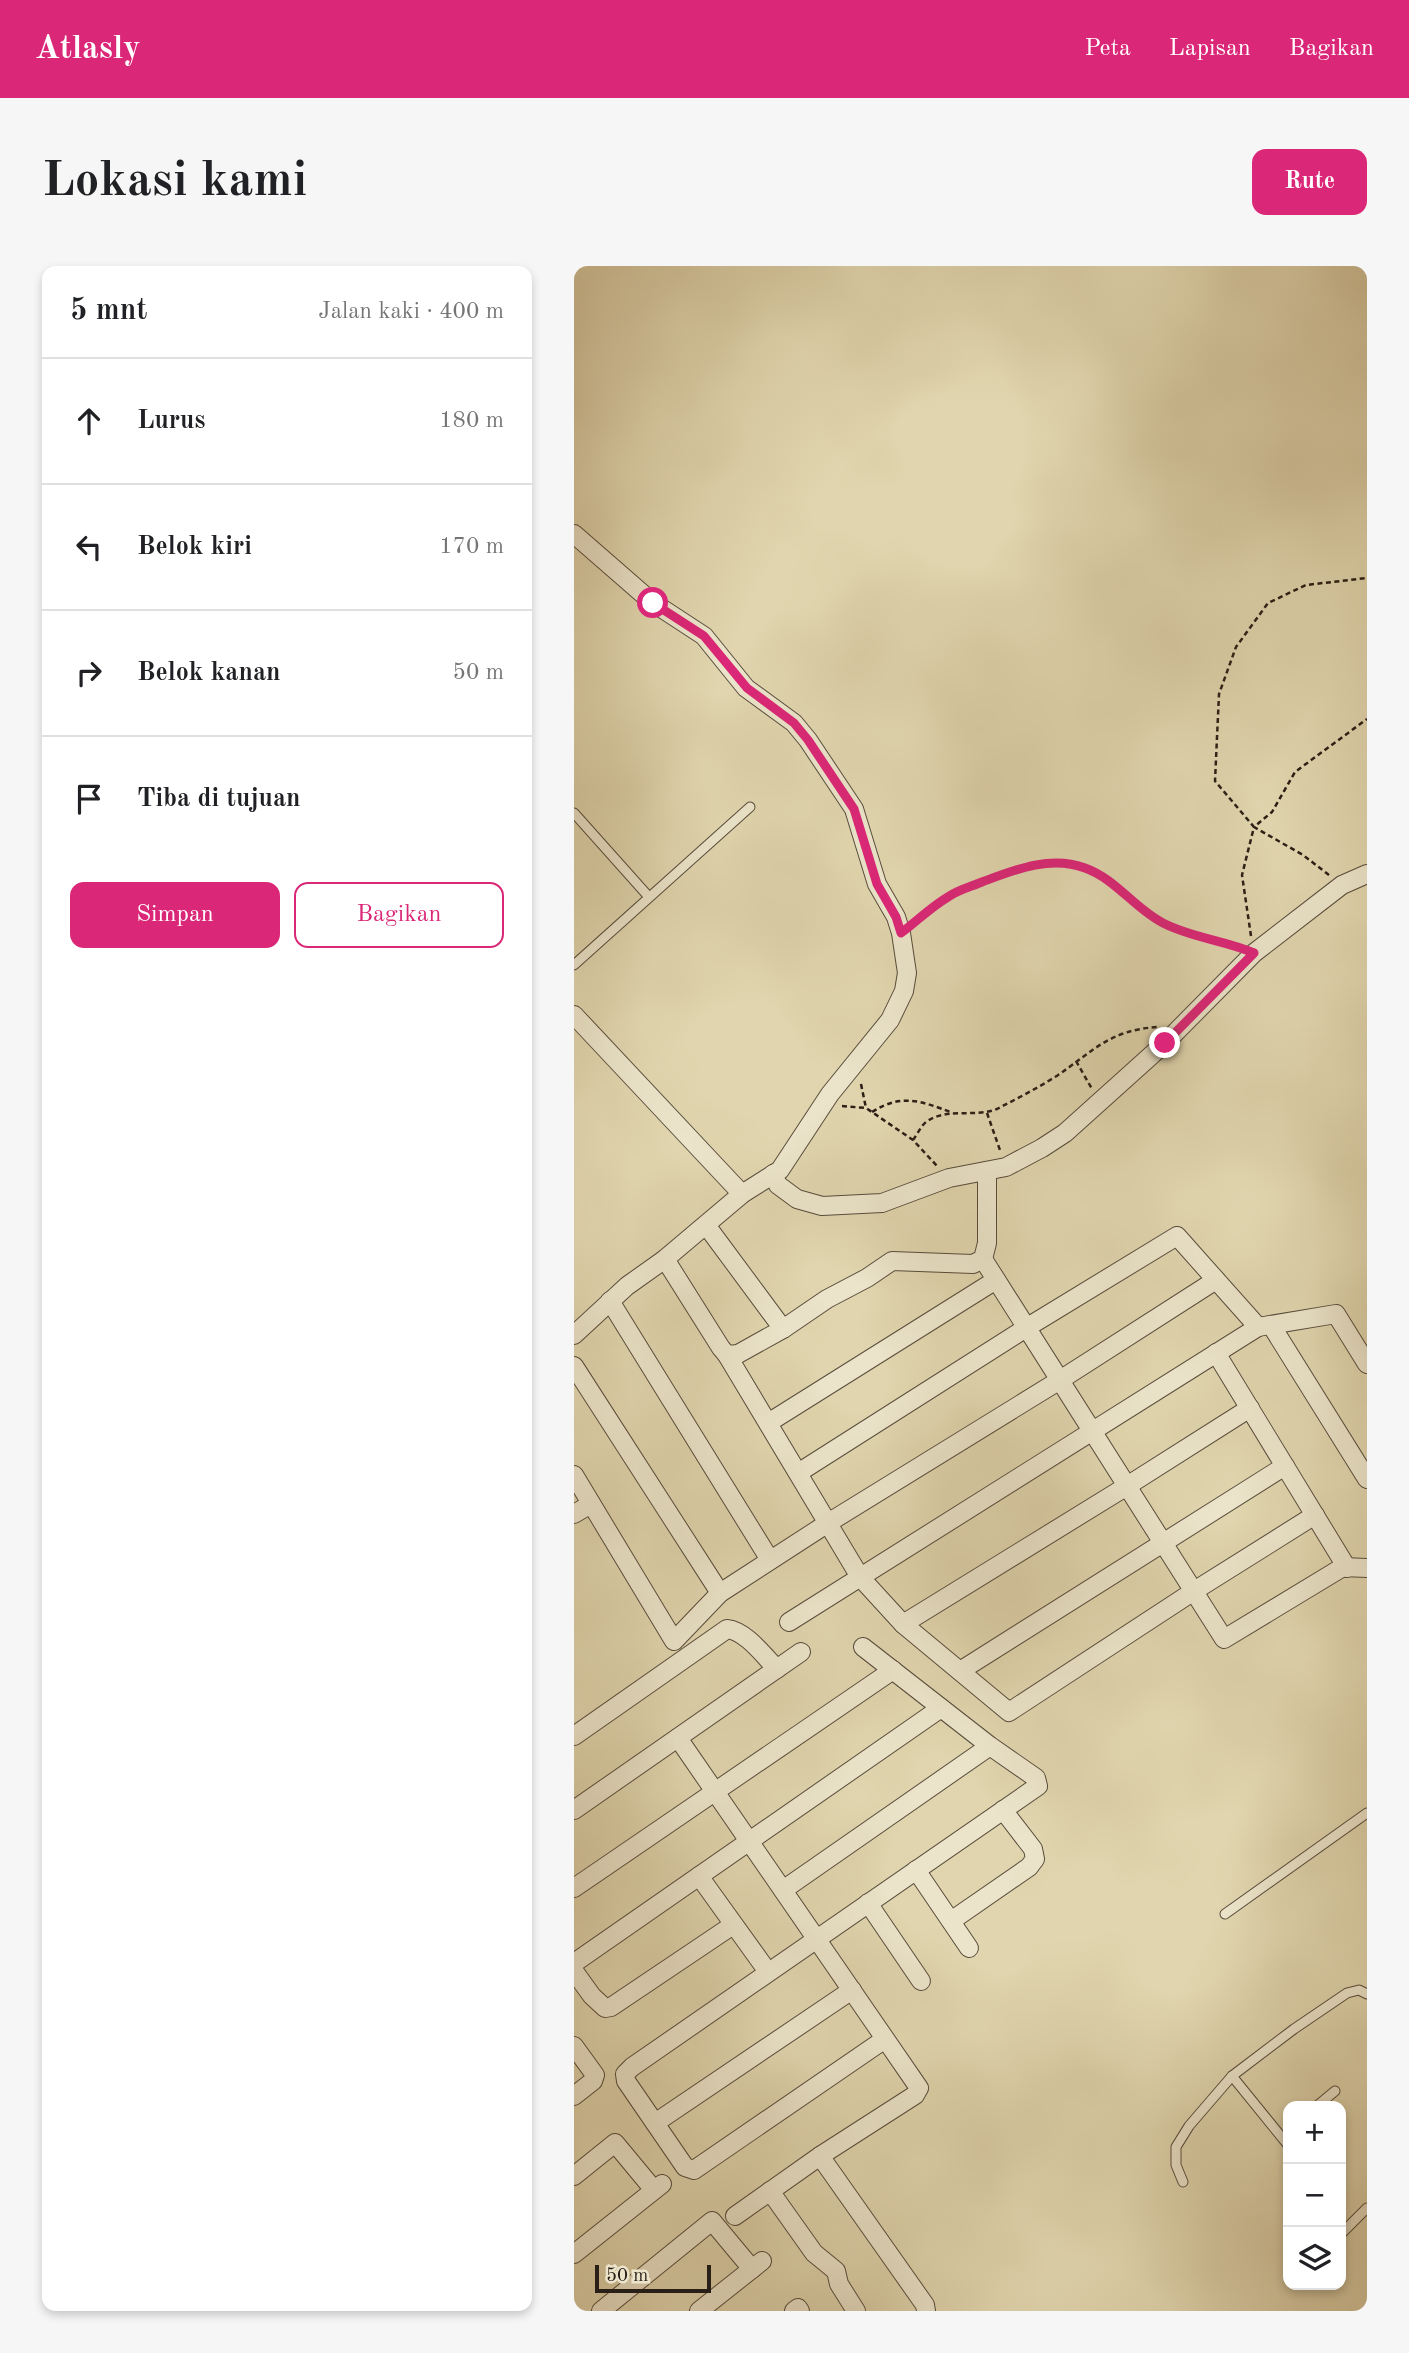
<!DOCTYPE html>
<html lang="id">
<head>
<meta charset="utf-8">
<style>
  body { margin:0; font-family:"Old Standard TT",serif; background:#f6f6f6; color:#202124 }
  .controls { position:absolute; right:21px; bottom:21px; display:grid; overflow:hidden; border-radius:14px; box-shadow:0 4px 10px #0003 }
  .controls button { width:63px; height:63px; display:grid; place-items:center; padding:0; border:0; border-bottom:2px solid #e0e0e0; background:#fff; color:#202124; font:35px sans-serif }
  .scale { position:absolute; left:21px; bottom:18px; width:116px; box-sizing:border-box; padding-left:7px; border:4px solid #2a1f16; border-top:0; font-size:19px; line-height:24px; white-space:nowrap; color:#2a1f16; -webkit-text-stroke:5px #ebe4ca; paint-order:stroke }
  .stop { position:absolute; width:21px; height:21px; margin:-16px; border:5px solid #db2777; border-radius:50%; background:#fff }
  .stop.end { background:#db2777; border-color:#fff; box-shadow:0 2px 7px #0008 }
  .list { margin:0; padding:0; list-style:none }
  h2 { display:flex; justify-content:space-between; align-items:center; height:91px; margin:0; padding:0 28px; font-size:30px }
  h2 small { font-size:23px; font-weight:400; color:#757577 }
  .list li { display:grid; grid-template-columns:46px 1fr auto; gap:21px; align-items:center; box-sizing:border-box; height:126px; padding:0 28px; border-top:2px solid #e0e0e0 }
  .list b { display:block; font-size:26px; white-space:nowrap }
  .list em { font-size:23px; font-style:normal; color:#757577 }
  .actions { display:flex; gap:14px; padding:21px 28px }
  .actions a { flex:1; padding:16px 0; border:2px solid #db2777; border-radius:14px; text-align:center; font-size:24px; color:#db2777 }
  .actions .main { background:#db2777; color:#fff }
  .icon { flex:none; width:38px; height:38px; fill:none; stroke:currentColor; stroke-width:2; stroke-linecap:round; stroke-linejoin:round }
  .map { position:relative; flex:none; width:793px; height:2045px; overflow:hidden; border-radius:14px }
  header { display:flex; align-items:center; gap:42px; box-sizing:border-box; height:98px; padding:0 35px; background:#db2777; color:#fff }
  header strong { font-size:33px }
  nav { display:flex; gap:38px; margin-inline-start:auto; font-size:24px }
  .intro { display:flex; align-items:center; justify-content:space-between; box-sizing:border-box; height:168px; padding:0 42px }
  h1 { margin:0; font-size:49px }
  .button { padding:18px 32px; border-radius:14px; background:#db2777; color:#fff; font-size:24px; font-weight:700 }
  main { display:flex; gap:42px; padding:0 42px }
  aside { flex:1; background:#fff; border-radius:14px; box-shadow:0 4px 10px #0003 }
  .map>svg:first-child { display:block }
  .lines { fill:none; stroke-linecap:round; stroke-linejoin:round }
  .service-casing { stroke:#584c3c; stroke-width:11 }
  .minor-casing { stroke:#584c3c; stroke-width:20 }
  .path { stroke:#2a1f16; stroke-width:2.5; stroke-dasharray:5 3.5; stroke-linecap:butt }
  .service { stroke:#ebe4ca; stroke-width:9 }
  .minor { stroke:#ebe4ca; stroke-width:18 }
  .route { stroke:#db2777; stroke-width:9 }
</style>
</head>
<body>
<header>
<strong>Atlasly</strong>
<nav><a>Peta</a><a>Lapisan</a><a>Bagikan</a></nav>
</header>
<div class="intro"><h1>Lokasi kami</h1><a class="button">Rute</a></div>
<main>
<aside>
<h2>5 mnt<small>Jalan kaki · 400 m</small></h2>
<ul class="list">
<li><svg class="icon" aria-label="ahead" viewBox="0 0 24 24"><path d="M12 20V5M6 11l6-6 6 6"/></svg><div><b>Lurus</b></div><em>180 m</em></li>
<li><svg class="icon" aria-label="left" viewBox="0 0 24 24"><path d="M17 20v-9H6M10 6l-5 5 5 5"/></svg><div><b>Belok kiri</b></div><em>170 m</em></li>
<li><svg class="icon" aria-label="right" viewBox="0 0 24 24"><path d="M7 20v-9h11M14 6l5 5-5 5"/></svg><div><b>Belok kanan</b></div><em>50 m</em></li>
<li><svg class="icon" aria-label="arrive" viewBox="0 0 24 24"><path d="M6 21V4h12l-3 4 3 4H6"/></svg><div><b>Tiba di tujuan</b></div></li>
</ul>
<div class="actions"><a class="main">Simpan</a><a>Bagikan</a></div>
</aside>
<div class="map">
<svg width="793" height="2045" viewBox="0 0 793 2045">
  <rect width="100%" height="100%" fill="#e0d5ae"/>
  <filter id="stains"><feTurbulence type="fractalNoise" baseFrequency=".00286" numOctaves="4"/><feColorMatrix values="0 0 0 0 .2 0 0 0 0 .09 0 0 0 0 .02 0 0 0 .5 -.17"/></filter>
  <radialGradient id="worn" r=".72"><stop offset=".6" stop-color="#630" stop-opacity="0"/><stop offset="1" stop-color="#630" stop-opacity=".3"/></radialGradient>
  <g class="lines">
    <defs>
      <g id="service">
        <path d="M 0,547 L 75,631"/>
        <path d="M 0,699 L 176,541"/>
        <path d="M 651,1648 L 793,1547"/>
        <path d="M 658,1810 L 714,1879"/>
        <path d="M 743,1840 L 761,1825"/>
        <path d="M 609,1916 L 602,1899 L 602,1881 L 615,1860 L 658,1810 L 720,1763 L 773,1727 L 785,1724 L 793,1728"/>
        <path d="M 767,1968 L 793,1942"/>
      </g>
      <g id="minor">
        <path d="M 0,268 L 78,336 L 130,370 L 172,422 L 220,457 L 234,474 L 280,543 L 303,618 L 322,651 L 327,667 L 333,707 L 330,725 L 316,754 L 256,828 L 206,904 L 168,928 L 91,993 L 53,1020 L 0,1069"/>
        <path d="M 0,749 L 168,928"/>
        <path d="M 199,908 L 204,919 L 223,933 L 248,940 L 308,937 L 375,912 L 432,901 L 468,882 L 491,867 L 591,777 L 680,687 L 768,619 L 793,608"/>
        <path d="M 132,959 L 209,1063"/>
        <path d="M 91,993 L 147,1082 L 153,1089 L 164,1088 L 209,1063 L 253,1033 L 293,1012 L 318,995 L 399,998 L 409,993 L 413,977 L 413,905"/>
        <path d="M 409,993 L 650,1373 L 769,1301 L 793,1302"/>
        <path d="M 36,1035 L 196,1294"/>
        <path d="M 697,1059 L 793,1213"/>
        <path d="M 642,1087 L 773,1302"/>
        <path d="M 153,1089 L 286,1311 L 329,1358 L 435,1446 L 620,1325 L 741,1249"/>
        <path d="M 0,1100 L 146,1327"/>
        <path d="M 194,1157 L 422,1014"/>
        <path d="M 224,1207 L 452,1062 L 603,970 L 684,1061"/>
        <path d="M 0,1209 L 100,1375 L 146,1327 L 254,1257 L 486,1114 L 642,1014"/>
        <path d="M 0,1248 L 17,1238"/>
        <path d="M 215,1356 L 684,1061 L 762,1048 L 793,1098"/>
        <path d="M 329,1358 L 553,1220 L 676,1142"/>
        <path d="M 289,1381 L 416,1480 L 462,1512 L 464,1520 L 58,1801 L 51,1808 L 52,1815 L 111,1901 L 120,1904 L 311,1773"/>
        <path d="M 386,1405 L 711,1200"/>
        <path d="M 0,1470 L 153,1363 C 172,1365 190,1390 203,1403"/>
        <path d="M 104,1472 L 345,1822 L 341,1829 L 246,1890 L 161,1950"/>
        <path d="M 0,1544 L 227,1386"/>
        <path d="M 342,1604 L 395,1682"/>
        <path d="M 125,1610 L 194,1706"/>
        <path d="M 0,1622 L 319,1404"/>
        <path d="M 209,1624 L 416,1480"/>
        <path d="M 294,1637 L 347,1715"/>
        <path d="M 377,1655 L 455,1601 L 461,1593 L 459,1583 L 429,1544"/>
        <path d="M 0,1697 L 367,1442"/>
        <path d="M 0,1705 L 18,1730 L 31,1742 L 37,1741 L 159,1659"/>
        <path d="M 0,1780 L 21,1809 L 19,1815 L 0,1830"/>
        <path d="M 81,1857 L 278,1724"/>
        <path d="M 246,1890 L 351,2039 L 352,2045"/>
        <path d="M 0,1910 L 41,1877 L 80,1924"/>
        <path d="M 196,1925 L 240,1987 L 262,2005 L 265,2018 L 282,2045"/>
        <path d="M 0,1988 L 88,1918"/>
        <path d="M 27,2045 L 138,1955 L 178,2003"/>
        <path d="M 125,2045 L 188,1995"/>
        <path d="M 220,2045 L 224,2042 L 226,2045"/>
      </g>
    </defs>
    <use href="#service" class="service-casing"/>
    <use href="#minor" class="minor-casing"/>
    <g class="path">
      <path d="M 755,609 L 729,589 L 680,561 L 698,546 L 721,506 L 793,453"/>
      <path d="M 341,657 L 371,632 L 383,626 L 452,600 L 484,597 L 511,601 L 537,617 L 576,650 L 589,657 L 629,672 L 664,680"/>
      <path d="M 677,670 L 668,609 L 680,561 L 641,515 L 645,428 L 662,381 L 694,337 L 732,319 L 793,312"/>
      <path d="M 502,795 L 518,823"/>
      <path d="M 287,818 L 292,842"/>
      <path d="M 268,840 L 292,842 L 339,874 L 363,900"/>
      <path d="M 298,846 C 328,827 347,835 379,847"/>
      <path d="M 413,847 L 427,887"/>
      <path d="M 339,874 C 343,869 347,860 352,856 C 372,841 401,852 423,843 C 442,833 462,823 481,811 C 519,786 534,764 584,761"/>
    </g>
    <use href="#service" class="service"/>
    <use href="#minor" class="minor"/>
  </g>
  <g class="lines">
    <path class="route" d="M 79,337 L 130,370 L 173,422 L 220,457 L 234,474 L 280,543 L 303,618 L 322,651 L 327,667 C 343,655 357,641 374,631 C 384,624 396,621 408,616 C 440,604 476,589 511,602 C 542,613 561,643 589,657 C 618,672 650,674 680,687 L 591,777"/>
  </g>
  <rect width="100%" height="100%" filter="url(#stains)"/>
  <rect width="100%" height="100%" fill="url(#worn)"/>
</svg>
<div class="controls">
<button>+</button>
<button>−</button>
<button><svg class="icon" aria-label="layers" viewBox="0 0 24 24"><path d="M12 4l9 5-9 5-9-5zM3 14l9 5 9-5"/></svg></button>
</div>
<div class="scale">50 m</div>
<div class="stop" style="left:79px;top:337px"></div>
<div class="stop end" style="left:591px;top:777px"></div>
</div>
</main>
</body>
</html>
